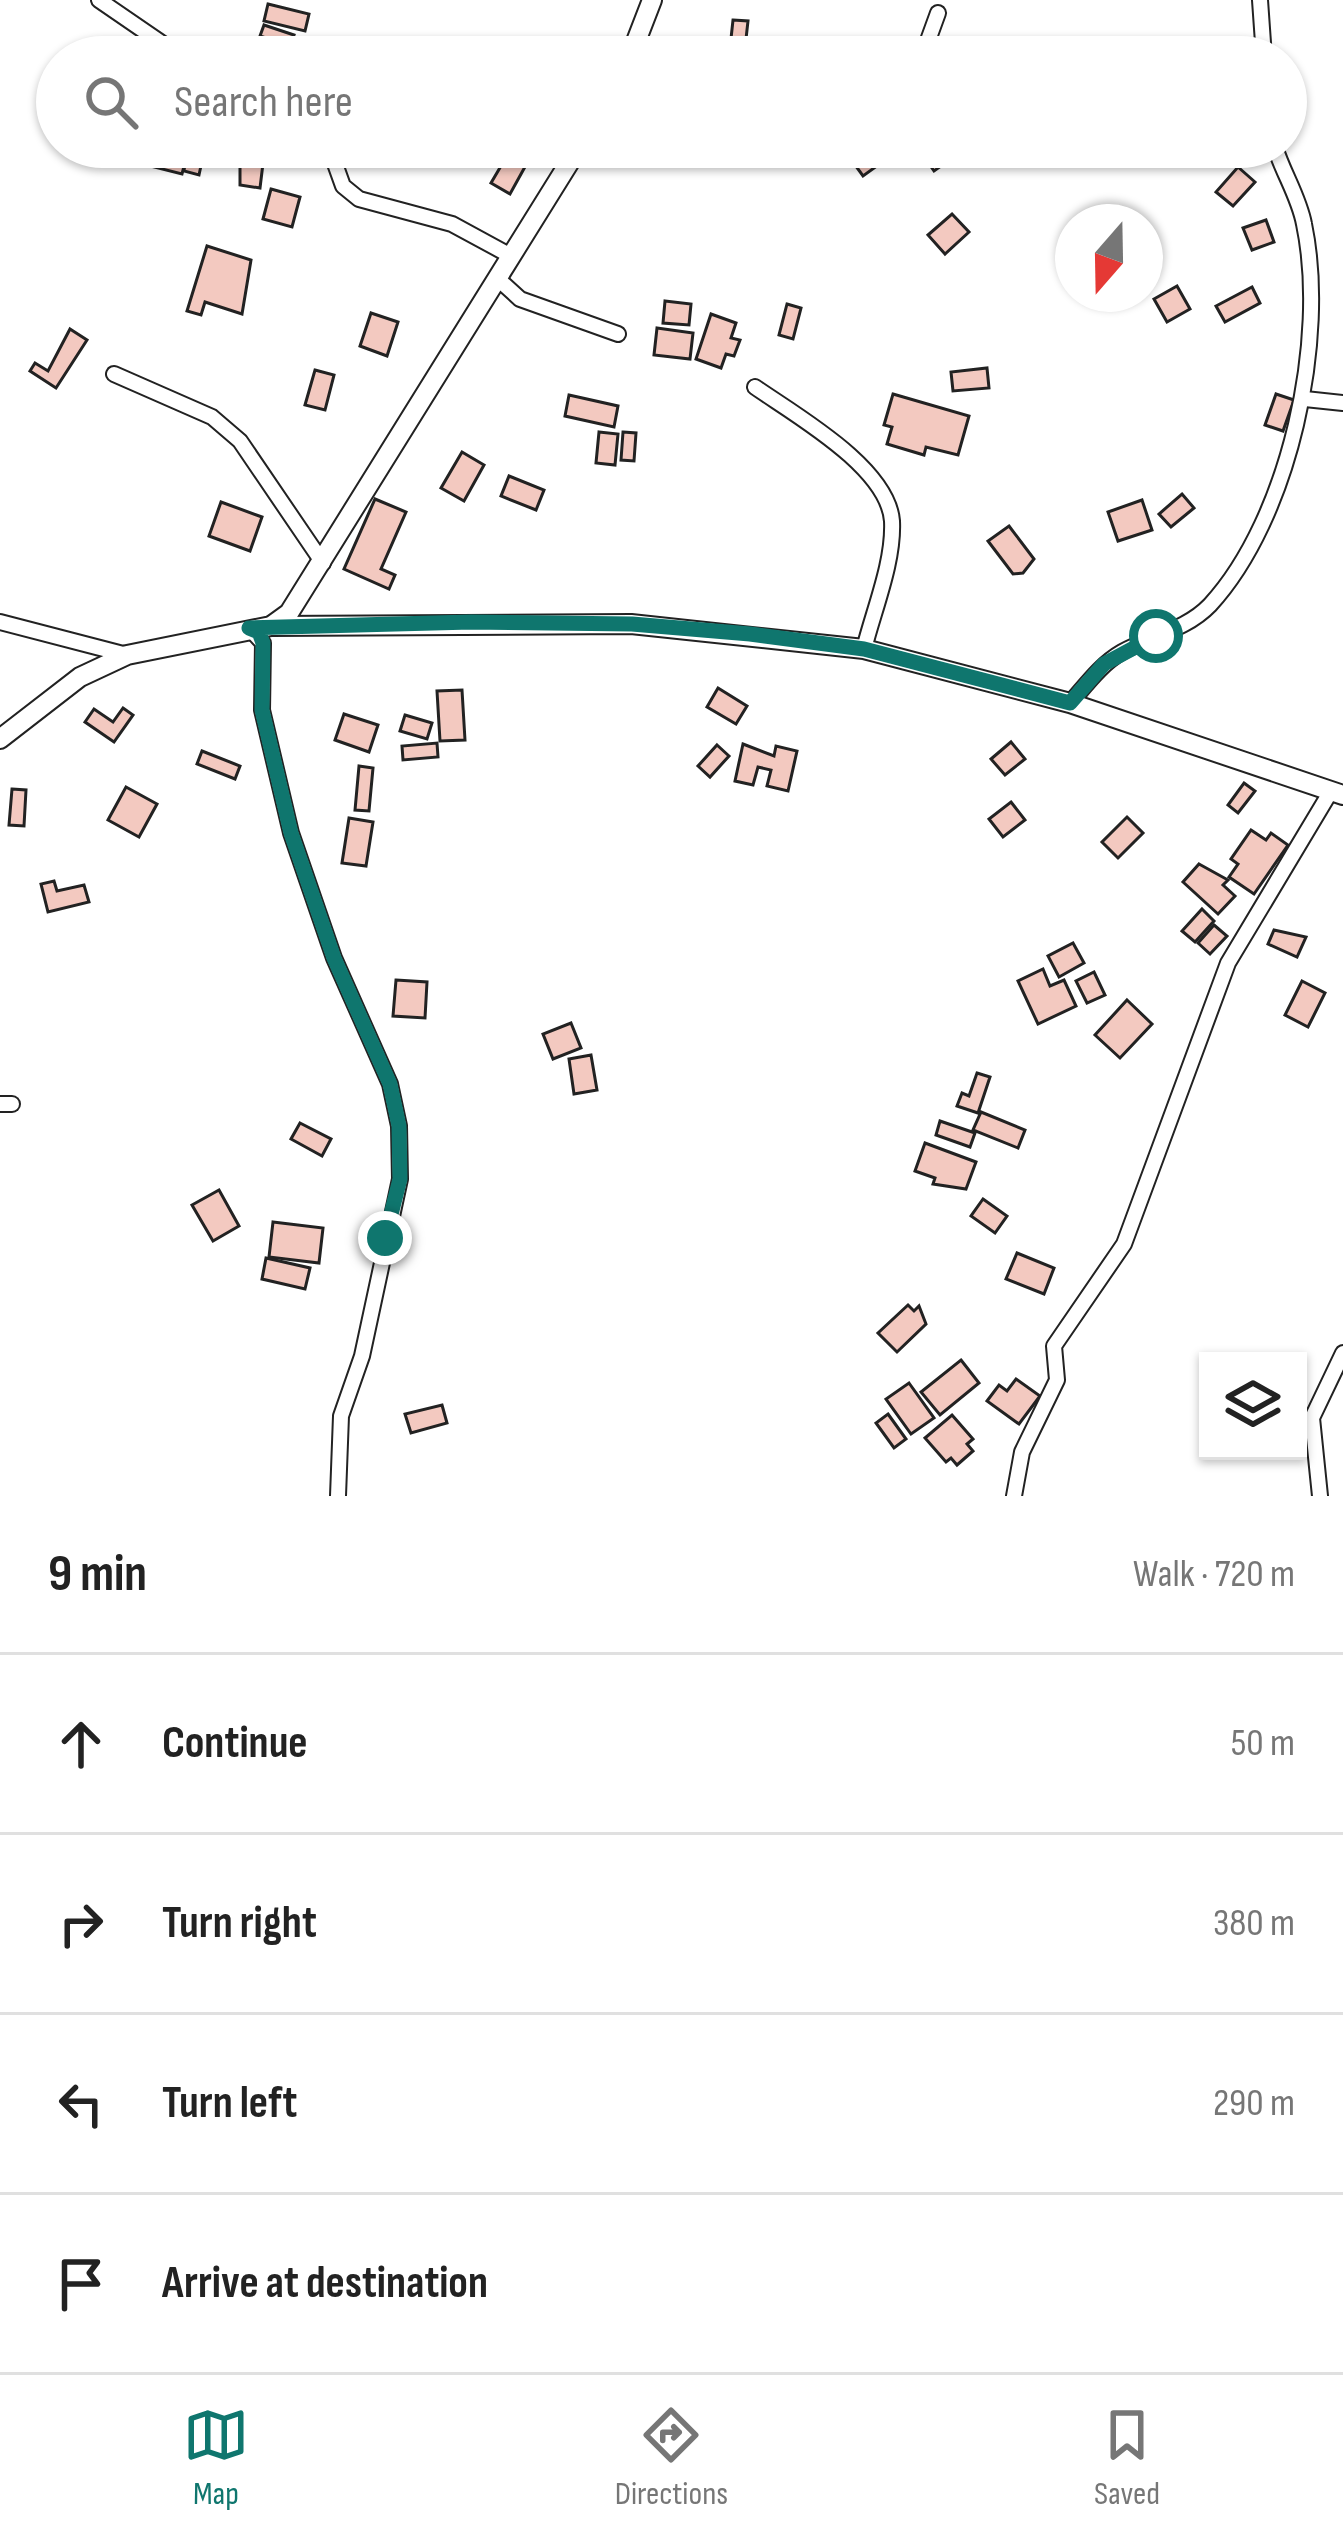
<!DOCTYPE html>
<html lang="en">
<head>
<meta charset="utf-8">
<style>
  body { margin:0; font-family:"Sofia Sans Condensed",sans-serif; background:#f6f6f6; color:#222 }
  .controls { position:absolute; right:36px; bottom:36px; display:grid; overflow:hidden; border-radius:0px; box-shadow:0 3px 9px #0004 }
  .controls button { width:108px; height:108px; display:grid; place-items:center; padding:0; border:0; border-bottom:3px solid #e0e0e0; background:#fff; color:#222; font:60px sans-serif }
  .compass { position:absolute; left:1055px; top:204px; width:108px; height:108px; border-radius:50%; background:#fff; box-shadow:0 3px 9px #0004; rotate:200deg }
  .stop { position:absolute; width:36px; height:36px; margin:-27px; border:9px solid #0f766e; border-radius:50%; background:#fff }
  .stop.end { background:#0f766e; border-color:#fff; box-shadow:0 3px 12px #0008 }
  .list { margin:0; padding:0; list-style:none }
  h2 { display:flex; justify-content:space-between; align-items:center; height:156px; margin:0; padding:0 48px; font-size:51px }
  h2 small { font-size:39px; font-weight:400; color:#767676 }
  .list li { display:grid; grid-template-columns:78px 1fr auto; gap:36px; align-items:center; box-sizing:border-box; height:180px; padding:0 48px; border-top:3px solid #e0e0e0 }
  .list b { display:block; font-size:45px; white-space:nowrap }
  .list em { font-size:39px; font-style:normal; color:#767676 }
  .icon { flex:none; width:66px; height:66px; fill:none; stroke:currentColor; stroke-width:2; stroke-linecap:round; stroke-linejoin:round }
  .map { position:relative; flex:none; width:1343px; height:1496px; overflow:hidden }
  .search { position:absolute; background:#fff; box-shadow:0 3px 9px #0004; left:36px; right:36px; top:36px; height:132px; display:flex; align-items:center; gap:30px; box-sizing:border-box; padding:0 42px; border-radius:66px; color:#767676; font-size:45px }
  .sheet { height:876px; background:#fff }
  nav { display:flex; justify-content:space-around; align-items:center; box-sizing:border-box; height:168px; border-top:3px solid #e0e0e0; background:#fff; font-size:33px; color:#767676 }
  nav a { display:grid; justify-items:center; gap:6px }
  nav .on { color:#0f766e }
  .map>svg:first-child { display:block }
  .building { fill:#f3c9c0; stroke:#222; stroke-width:3 }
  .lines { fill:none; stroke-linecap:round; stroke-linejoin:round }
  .street-casing { stroke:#222; stroke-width:18 }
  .secondary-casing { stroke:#222; stroke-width:22 }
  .street { stroke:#fff; stroke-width:14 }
  .secondary { stroke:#fff; stroke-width:18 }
  .route { stroke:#0f766e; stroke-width:15 }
</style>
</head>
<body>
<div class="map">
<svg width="1343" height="1496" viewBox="0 0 1343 1496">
  <rect width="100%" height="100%" fill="#fff"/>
  <g class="building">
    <path d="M 268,4 L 309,14 L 305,31 L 264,21 Z"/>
    <path d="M 733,20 L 748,21 L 744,57 L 729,57 Z"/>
    <path d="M 264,25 L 294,35 L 290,46 L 260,36 Z"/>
    <path d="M 150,147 L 181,147 L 180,153 L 187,155 L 182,174 L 146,165 Z"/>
    <path d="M 187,147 L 205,147 L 199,175 L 184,171 Z"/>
    <path d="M 240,147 L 265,147 L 260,188 L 240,185 Z"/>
    <path d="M 842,147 L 880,147 L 888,158 L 863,176 Z"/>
    <path d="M 934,147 L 957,147 L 961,152 L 934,171 L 923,155 Z"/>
    <path d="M 508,154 L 526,165 L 510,194 L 491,183 Z"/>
    <path d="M 1238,167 L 1255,182 L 1233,206 L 1216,192 Z"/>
    <path d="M 271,189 L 300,197 L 292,227 L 263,219 Z"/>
    <path d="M 952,214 L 969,232 L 945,254 L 928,235 Z"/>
    <path d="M 1266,220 L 1274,242 L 1252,250 L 1243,228 Z"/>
    <path d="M 207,246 L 251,260 L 242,314 L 205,302 L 201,315 L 187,311 Z"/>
    <path d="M 1177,286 L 1190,309 L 1167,322 L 1154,299 Z"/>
    <path d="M 1252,287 L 1260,303 L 1225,322 L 1216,306 Z"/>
    <path d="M 665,301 L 691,304 L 689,325 L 663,323 Z"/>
    <path d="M 787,304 L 801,308 L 793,339 L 779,335 Z"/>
    <path d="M 371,313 L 398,322 L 387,356 L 360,346 Z"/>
    <path d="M 711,314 L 736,323 L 731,338 L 740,340 L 734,356 L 726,354 L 721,368 L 696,359 Z"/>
    <path d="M 657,328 L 693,333 L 690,359 L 654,355 Z"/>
    <path d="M 70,329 L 87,340 L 56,388 L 30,371 L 35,363 L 48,371 Z"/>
    <path d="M 987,368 L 989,388 L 953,391 L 951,372 Z"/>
    <path d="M 315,370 L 334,375 L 325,410 L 305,405 Z"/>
    <path d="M 893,394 L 969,416 L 958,455 L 926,447 L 924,455 L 887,444 L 892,427 L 884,425 Z"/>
    <path d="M 1276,394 L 1294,400 L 1283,431 L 1265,425 Z"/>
    <path d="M 569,395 L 618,406 L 614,427 L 565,416 Z"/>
    <path d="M 599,432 L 618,434 L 615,465 L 596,463 Z"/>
    <path d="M 623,432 L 636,433 L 634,461 L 621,460 Z"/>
    <path d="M 462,452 L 484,465 L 464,501 L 441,488 Z"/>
    <path d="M 509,476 L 544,490 L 536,510 L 501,496 Z"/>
    <path d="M 1182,494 L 1194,508 L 1171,527 L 1159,514 Z"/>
    <path d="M 375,499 L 406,512 L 381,569 L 395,575 L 389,589 L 344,569 Z"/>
    <path d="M 1142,500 L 1152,530 L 1118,541 L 1108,512 Z"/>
    <path d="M 221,502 L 262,517 L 250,551 L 209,536 Z"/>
    <path d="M 1009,526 L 1034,559 L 1023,573 L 1013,574 L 988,541 Z"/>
    <path d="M 718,688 L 747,706 L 736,724 L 707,707 Z"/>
    <path d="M 462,690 L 465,740 L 440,741 L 437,691 Z"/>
    <path d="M 123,708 L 133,715 L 114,742 L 85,722 L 94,709 L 113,722 Z"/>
    <path d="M 344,714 L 378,725 L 369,752 L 335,740 Z"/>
    <path d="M 405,715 L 432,723 L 427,739 L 400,731 Z"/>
    <path d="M 1011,742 L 1025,759 L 1005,775 L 991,759 Z"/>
    <path d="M 437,743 L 438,757 L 403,760 L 402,746 Z"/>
    <path d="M 743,744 L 774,756 L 776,746 L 797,751 L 788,791 L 767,786 L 771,770 L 758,767 L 753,785 L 735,781 Z"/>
    <path d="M 717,745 L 729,756 L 710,777 L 698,766 Z"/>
    <path d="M 202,751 L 240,766 L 235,779 L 197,764 Z"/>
    <path d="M 359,766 L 373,768 L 369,811 L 355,810 Z"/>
    <path d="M 1244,783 L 1255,791 L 1238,813 L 1228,805 Z"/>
    <path d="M 126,787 L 157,804 L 139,837 L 108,820 Z"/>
    <path d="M 12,789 L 26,790 L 24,826 L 9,825 Z"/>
    <path d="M 1011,802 L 1025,820 L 1003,837 L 989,819 Z"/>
    <path d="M 1127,817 L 1143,833 L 1118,858 L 1102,842 Z"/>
    <path d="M 349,818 L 373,822 L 366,866 L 342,863 Z"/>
    <path d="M 1251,830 L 1266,840 L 1271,833 L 1288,845 L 1254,894 L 1229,877 L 1238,864 L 1231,859 Z"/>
    <path d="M 1199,864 L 1228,880 L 1223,885 L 1235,896 L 1218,914 L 1183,882 Z"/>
    <path d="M 54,881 L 57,891 L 84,885 L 89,902 L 48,912 L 41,884 Z"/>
    <path d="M 1202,909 L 1214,921 L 1195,942 L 1182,931 Z"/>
    <path d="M 1214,925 L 1227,936 L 1210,954 L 1198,943 Z"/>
    <path d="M 1274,930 L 1306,937 L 1297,957 L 1268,944 Z"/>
    <path d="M 1073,943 L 1084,963 L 1059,977 L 1048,956 Z"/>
    <path d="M 1043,969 L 1050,986 L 1064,980 L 1076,1006 L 1038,1024 L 1018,981 Z"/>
    <path d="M 1094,972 L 1105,995 L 1087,1003 L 1076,981 Z"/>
    <path d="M 396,980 L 427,982 L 425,1018 L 393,1016 Z"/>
    <path d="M 1302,981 L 1325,993 L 1308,1027 L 1285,1015 Z"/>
    <path d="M 1127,1000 L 1152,1024 L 1120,1058 L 1095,1035 Z"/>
    <path d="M 571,1023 L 581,1048 L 553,1059 L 543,1034 Z"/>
    <path d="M 591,1055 L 597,1090 L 574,1094 L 569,1059 Z"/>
    <path d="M 977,1073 L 990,1077 L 978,1113 L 957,1106 L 962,1093 L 969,1096 Z"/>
    <path d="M 981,1112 L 1025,1130 L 1018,1148 L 973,1130 Z"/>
    <path d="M 940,1121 L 975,1133 L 970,1147 L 936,1135 Z"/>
    <path d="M 300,1123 L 331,1139 L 322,1156 L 291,1139 Z"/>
    <path d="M 925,1143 L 976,1162 L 966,1189 L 933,1184 L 935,1178 L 915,1171 Z"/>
    <path d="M 219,1190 L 239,1226 L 213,1241 L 192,1205 Z"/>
    <path d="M 983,1199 L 1007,1216 L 995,1233 L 971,1216 Z"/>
    <path d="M 273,1222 L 323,1228 L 319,1263 L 269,1257 Z"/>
    <path d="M 1017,1253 L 1054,1268 L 1044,1294 L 1006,1279 Z"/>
    <path d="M 266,1258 L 310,1268 L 305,1289 L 262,1279 Z"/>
    <path d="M 908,1305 L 914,1311 L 919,1306 L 926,1324 L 897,1352 L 878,1333 Z"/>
    <path d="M 961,1360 L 979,1383 L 940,1415 L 921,1392 Z"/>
    <path d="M 1016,1379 L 1040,1396 L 1019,1424 L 987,1401 L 999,1385 L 1007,1391 Z"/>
    <path d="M 909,1383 L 934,1418 L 911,1434 L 886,1399 Z"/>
    <path d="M 442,1405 L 447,1423 L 411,1433 L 405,1414 Z"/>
    <path d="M 888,1414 L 906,1439 L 894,1448 L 876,1423 Z"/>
    <path d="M 952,1415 L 973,1439 L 967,1444 L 973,1451 L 957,1465 L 951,1458 L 946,1462 L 925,1438 Z"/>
  </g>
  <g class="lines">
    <defs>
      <g id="street">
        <path d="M 99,0 L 182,57"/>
        <path d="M 1260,0 L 1264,57"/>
        <path d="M 922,57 L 938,13"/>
        <path d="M 329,147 L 343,186 L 359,199 L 452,224 L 511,256"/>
        <path d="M 497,278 L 520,299 L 618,334"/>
        <path d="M 114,374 L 212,417 L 240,441 L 323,563"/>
        <path d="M 755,387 C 795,415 888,467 892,521 C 894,562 874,609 864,649"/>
        <path d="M 1305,399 L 1343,403"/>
        <path d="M 0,622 L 127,655"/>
        <path d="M 250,629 L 263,643 L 262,710 L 291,833 L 334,958 L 390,1084 L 399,1126 L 400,1179 L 362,1356 L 341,1416 L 338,1496"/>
        <path d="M 1070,703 C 1086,685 1101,664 1122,652 C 1151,636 1186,630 1210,605 C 1290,518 1328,338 1304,224 C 1299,197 1283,173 1275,147"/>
        <path d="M 0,1104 L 12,1104"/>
        <path d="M 1014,1496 L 1022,1452 L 1057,1380 L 1054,1346 L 1124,1244 L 1228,963 L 1331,791"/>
        <path d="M 1320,1496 L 1312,1418 L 1343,1353"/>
      </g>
      <g id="secondary">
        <path d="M 630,57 L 652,0"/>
        <path d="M 271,626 L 631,624 L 864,649 L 1070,703 L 1343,795"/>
        <path d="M 0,739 L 80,677 L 127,655 L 271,626 L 289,613 L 579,147"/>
      </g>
    </defs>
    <use href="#street" class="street-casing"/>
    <use href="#secondary" class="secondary-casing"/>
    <use href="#street" class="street"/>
    <use href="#secondary" class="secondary"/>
  </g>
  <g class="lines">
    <path class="route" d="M 385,1238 L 400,1179 L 399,1126 L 390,1084 L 334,958 L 291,833 L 262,710 L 263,643 L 259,632 L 249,628 L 471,622 L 632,624 L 750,634 L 864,649 L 1070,703 L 1104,664 L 1156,636"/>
  </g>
</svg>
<div class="controls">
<button><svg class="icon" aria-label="layers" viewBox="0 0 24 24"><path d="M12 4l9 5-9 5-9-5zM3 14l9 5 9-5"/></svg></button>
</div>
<svg class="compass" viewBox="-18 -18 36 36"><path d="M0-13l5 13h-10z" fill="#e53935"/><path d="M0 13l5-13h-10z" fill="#767676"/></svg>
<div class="stop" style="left:1156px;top:636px"></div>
<div class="stop end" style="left:385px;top:1238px"></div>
<div class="search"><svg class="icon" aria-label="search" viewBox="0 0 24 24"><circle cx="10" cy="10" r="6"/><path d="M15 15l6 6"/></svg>Search here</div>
</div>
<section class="sheet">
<h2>9 min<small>Walk · 720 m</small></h2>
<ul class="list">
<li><svg class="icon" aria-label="ahead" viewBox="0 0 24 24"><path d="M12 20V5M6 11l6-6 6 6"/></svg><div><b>Continue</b></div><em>50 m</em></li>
<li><svg class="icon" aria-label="right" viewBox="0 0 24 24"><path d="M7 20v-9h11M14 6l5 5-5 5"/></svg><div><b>Turn right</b></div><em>380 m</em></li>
<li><svg class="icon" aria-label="left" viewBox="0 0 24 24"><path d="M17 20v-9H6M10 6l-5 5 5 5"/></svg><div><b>Turn left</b></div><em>290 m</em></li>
<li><svg class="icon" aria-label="arrive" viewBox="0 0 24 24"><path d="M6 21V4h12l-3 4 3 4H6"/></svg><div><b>Arrive at destination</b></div></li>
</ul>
</section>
<nav>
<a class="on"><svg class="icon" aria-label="map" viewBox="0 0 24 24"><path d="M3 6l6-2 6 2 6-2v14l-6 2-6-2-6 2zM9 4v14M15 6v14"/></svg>Map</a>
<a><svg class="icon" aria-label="directions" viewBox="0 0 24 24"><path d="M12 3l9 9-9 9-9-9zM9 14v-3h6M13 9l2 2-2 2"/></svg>Directions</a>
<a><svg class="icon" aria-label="saved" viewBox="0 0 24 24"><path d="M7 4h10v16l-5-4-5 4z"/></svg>Saved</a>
</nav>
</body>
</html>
